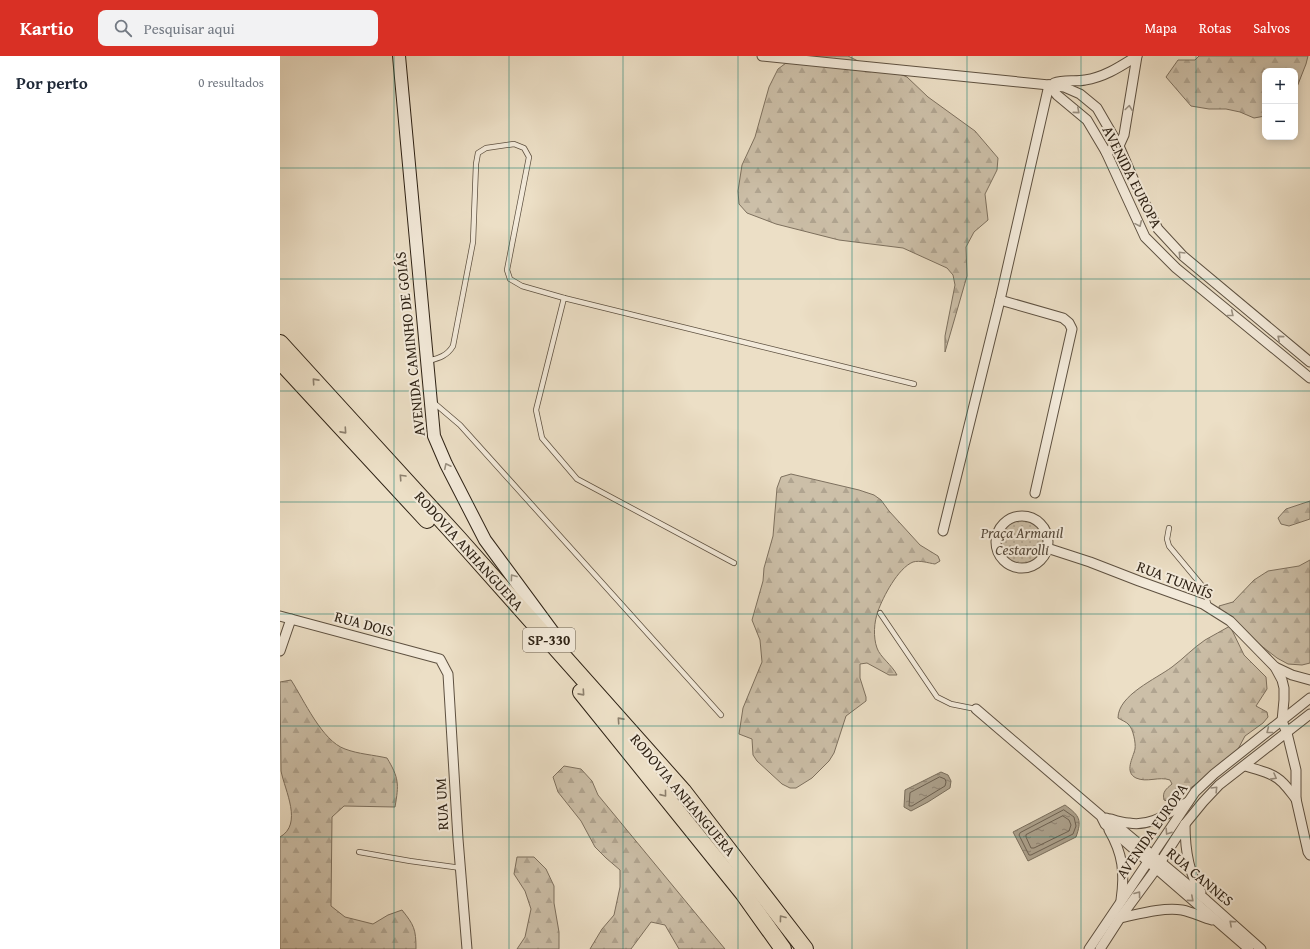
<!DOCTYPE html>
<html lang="pt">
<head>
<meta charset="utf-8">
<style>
  body { margin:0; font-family:"Gentium Book Plus",serif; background:#f2f2f3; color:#1f2937 }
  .controls { position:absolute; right:12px; top:12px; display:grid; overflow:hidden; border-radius:8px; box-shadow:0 2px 10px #0003 }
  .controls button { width:36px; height:36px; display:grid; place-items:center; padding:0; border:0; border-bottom:1px solid #e0e1e3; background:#fff; color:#1f2937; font:20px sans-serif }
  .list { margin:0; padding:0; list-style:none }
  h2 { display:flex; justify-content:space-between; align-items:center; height:52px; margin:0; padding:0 16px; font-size:17px }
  h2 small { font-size:13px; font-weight:400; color:#747a83 }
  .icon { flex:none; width:22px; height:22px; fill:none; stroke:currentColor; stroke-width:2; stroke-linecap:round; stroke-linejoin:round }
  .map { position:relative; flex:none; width:1030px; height:893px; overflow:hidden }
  header { display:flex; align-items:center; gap:24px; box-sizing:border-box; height:56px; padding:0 20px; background:#d93025; color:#fff }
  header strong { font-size:19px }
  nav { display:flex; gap:22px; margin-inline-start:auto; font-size:14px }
  .search { width:280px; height:36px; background:#f2f2f3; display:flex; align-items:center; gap:10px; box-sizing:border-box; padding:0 14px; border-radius:8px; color:#747a83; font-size:15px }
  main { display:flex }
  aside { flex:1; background:#fff }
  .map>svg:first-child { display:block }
  .forest { fill:url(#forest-firs); stroke:#7d705e }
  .park { fill:url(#park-dots); stroke:#7d705e }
  .water { fill:url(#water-ripples); stroke:#796d5b }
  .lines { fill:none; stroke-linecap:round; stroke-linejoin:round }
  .shore { stroke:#6c6050; stroke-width:1 }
  .service-casing { stroke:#5e5141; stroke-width:6 }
  .minor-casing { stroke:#5e5141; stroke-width:11 }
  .secondary-casing { stroke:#2e2215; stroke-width:14 }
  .motorway-casing { stroke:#2e2215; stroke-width:18 }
  .service { stroke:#f3eada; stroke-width:4.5 }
  .minor { stroke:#f3eada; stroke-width:9 }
  .secondary { stroke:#f3eada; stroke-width:12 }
  .motorway { stroke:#ecdfc6; stroke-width:16 }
  .oneway { stroke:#9a9081 }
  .oneway2 { stroke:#8d806e }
  .grid { fill:none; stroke:#0f766e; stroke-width:1; stroke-opacity:0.55 }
  .labels { text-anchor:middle; stroke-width:4; stroke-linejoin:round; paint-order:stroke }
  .shield { fill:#f3eada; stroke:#695e50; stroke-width:1 }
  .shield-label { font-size:14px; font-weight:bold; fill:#2e2215 }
  .street-label { font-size:15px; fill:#2e2215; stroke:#f3eada }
  .park-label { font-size:15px; font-style:italic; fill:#56493a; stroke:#f3eada }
</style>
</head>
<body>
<header>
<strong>Kartio</strong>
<div class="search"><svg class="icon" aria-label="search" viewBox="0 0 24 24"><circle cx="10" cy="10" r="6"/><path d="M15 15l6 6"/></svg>Pesquisar aqui</div>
<nav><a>Mapa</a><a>Rotas</a><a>Salvos</a></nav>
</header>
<main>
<aside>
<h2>Por perto<small>0 resultados</small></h2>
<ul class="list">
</ul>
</aside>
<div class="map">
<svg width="1030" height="893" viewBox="0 0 1030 893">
  <defs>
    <pattern id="forest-firs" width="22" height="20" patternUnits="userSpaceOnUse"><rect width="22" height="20" fill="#ccbfa8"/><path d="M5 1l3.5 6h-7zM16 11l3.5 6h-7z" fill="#b0a490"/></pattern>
    <pattern id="park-dots" width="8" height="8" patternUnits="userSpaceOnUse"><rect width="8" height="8" fill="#ccbfa8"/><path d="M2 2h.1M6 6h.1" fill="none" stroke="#b0a490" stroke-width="1.8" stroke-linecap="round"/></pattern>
    <pattern id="water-ripples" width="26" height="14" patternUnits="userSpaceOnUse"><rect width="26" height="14" fill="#ab9f8a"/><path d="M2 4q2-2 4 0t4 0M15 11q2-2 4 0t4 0" fill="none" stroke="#8c8170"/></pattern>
  </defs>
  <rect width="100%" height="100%" fill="#ecdfc6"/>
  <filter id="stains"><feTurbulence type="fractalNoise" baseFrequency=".005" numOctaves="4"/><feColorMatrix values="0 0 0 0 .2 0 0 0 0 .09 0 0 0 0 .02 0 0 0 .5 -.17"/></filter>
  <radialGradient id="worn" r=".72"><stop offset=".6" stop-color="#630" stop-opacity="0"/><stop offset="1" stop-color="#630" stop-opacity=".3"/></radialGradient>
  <g class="forest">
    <path d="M 523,0 L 568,0 L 588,10 L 615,16 L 627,21 L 648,41 L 695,75 L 718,102 L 717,114 L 705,138 L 708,164 L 694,176 L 686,191 L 687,220 L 665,296 L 665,280 L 675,229 L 673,219 L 667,212 L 623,192 L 559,184 L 496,168 L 467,157 L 459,148 L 458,135 L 462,109 L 475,81 L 489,31 L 498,13 L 510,4 Z"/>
    <path d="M 919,0 L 1028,0 L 1026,8 L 1015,36 L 1015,15 L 985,15 L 985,60 L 974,62 L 960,56 L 946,53 L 929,53 L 911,50 L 886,21 L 898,4 L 915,4 Z"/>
    <path d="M 511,418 L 579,434 L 594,439 L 601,444 L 609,455 L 640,489 L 658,500 L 660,505 L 655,508 C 648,507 640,504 633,506 C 618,512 603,541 598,555 C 594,566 593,581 597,592 C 600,601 612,609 617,619 L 609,619 L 587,607 L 580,608 L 580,622 L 586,641 L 586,645 L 566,660 L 554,697 L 549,705 L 532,722 L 516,732 L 510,732 L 502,728 L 477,705 L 473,699 L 472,683 L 459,678 L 463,652 L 482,606 L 480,584 L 472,564 L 483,525 L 484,512 L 493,480 L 497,432 L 501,421 Z"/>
    <path d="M 1030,445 L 1030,463 L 1009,470 L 1001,468 L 998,462 L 1006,453 Z"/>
    <path d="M 1030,504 L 1030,607 L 1022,609 L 1008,608 L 997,602 L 944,561 L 940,556 L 939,550 L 953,546 L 974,524 L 988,515 L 1019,510 Z"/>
    <path d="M 950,570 L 964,599 L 986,621 L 987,633 L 976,650 L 987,656 L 988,661 L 983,667 L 965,680 L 957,695 L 943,707 L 908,734 L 887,745 L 884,744 C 882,736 886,733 892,728 L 890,724 C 879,720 867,727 856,722 C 844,716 853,702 855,693 C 856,687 853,673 849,669 C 847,666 841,664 838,662 C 838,639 876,623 892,611 C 903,603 913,592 925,584 C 933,579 942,575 950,570 Z"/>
    <path d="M 11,624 C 24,644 42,685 65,693 C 78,698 94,699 107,702 C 119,722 119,728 115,751 L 64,750 L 52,761 L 51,850 L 65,861 L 93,868 L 108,859 L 122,854 C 134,869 136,873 136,893 L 0,893 L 0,781 C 23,768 5,735 1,715 L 0,626 Z"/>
    <path d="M 284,710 L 301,713 L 312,725 L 318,739 L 445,893 L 399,893 L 385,869 L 371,866 L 351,893 L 310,893 L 322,873 L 334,859 L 340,831 L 340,814 L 326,802 L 315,791 L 301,765 L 278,736 L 273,721 Z"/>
    <path d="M 237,801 L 254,801 L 266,813 L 274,830 L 274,847 L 279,876 L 279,893 L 237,893 L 245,881 L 251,853 L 245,835 L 234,818 Z"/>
  </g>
  <circle class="park" cx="742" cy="486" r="23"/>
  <g class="water">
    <path d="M 661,716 L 668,719 L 671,725 L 670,732 L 648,746 L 631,755 L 624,751 L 625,734 Z"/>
    <path d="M 785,749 C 800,760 802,764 796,781 L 748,805 L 733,776 Z"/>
  </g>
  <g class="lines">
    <g class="shore">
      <path d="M 660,721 L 665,723 L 666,726 L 665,730 L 632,750 L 629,750 L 630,737 Z"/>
      <path d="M 784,754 L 794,761 L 796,770 L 793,778 L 751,799 L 749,799 L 739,779 L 740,777 Z"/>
      <path d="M 783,760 L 789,764 L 791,769 L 789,775 L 754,792 L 751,792 L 746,781 L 746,779 Z"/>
    </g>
    <defs>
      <g id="service">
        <path d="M 148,305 C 159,302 167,300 173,290 L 193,186 L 196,108 L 198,97 L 206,92 L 234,88 L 244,92 L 249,101 L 227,214 L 230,223 L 242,230 L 284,242"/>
        <path d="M 153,346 L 180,369 L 441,659"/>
        <path d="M 889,472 L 887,483 L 889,490 L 924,532 L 929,551"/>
        <path d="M 454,507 L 297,423 L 262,382 L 256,354 L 284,242 L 634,328"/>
        <path d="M 600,557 L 657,641 L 671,648 L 696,653"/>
        <path d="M 79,796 L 130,805 L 181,812"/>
      </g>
      <g id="minor">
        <path d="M 482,0 L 769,29 L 784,31 L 800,38 L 817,52 L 839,90 L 858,134 L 878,173 L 903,200 L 1030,306"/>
        <path d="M 774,27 C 784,23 795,26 805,24 C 825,21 841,10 857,0"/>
        <path d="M 769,29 L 777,39 L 807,64 L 826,96 L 865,181 L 896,212 L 1030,322"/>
        <path d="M 826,96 L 839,90 L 844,79 L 857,0"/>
        <path d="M 720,244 L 783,262 L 789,267 L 792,273 L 755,437"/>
        <circle cx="742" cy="486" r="26"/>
        <path d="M 663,475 L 720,244 L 769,29"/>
        <path d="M 767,492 L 810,506 L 859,525 L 923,548 L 950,565 L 995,611 L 1002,624 L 1004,632 L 1004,644 L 1002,665 L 1007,677 L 1016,714 L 1016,743 L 1028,796 L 1030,799"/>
        <path d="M 0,560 L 160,603 L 168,618 L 178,783 L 187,893"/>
        <path d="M 0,595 L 11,563"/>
        <path d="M 995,611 L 1012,619 L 1030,624"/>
        <path d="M 696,653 L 821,760 L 825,768 L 969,893"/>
        <path d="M 965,710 C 978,714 994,717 1003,727 C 1008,732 1012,738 1016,743"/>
        <path d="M 826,762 L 829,763 L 926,844 L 981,893"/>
        <path d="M 831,763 C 837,765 843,767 849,767 C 872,771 889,756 908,746"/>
        <path d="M 905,768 C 905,791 908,817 921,836"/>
        <path d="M 829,774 C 843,798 845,817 841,844"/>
        <path d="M 840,862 C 859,858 883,851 902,854 C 912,856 922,861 932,864"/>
        <path d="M 809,893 L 915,736 L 934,718 L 1030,642"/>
        <path d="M 820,893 L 840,862 L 876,813 L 905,768 L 923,746 L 939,729 L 1030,658"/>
      </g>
      <path id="secondary" d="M 119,0 L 154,380 L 166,408 L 205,484 L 284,591"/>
      <g id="motorway">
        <path d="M 0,287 L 178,482 L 403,735 L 525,893"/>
        <path d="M 0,305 L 147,464"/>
        <path d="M 301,636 L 463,837 L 503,893"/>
      </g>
    </defs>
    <use href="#service" class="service-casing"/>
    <use href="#minor" class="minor-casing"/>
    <use href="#secondary" class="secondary-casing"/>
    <use href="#motorway" class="motorway-casing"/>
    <use href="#service" class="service"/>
    <use href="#minor" class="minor"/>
    <use href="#secondary" class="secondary"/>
    <use href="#motorway" class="motorway"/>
  </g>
  <defs><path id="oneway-chevron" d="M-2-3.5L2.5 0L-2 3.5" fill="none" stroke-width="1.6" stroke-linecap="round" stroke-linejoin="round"/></defs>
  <g class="oneway">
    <use href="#oneway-chevron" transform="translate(849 52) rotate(-82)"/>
    <use href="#oneway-chevron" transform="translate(797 55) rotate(41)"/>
    <use href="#oneway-chevron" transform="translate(859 168) rotate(66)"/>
    <use href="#oneway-chevron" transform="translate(901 198) rotate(-134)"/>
    <use href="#oneway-chevron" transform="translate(951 258) rotate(39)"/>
    <use href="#oneway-chevron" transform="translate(1000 282) rotate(-140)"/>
    <use href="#oneway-chevron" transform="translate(167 410) rotate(-116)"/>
    <use href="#oneway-chevron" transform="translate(233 521) rotate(-126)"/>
    <use href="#oneway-chevron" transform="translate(989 675) rotate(142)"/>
    <use href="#oneway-chevron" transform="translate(994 721) rotate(29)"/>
    <use href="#oneway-chevron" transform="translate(935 733) rotate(-46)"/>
    <use href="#oneway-chevron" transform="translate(888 776) rotate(123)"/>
    <use href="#oneway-chevron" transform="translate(858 838) rotate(-53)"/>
    <use href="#oneway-chevron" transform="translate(911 843) rotate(41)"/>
    <use href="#oneway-chevron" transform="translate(952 867) rotate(-138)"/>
  </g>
  <g class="oneway2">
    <use href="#oneway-chevron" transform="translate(35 325) rotate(-132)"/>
    <use href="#oneway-chevron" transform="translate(64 375) rotate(48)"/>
    <use href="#oneway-chevron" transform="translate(122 421) rotate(-133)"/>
    <use href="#oneway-chevron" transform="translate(302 637) rotate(48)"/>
    <use href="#oneway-chevron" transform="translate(340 664) rotate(-132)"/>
    <use href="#oneway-chevron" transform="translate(384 738) rotate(51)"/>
    <use href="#oneway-chevron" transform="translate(502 862) rotate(-127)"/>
  </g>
  <path class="grid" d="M 114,0 L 114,893M 229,0 L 229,893M 343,0 L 343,893M 458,0 L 458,893M 572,0 L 572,893M 687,0 L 687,893M 801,0 L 801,893M 916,0 L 916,893M 0,112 L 1030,112M 0,223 L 1030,223M 0,335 L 1030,335M 0,446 L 1030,446M 0,558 L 1030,558M 0,670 L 1030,670M 0,781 L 1030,781"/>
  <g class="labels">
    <rect class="shield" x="243" y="572" width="52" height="24" rx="3"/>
    <g class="shield-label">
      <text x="269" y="589">SP-330</text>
    </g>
    <g class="street-label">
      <text transform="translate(852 121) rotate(63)" y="5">AVENIDA EUROPA</text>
      <text transform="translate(130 288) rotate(-96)" y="5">AVENIDA CAMINHO DE GOIÁS</text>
      <text transform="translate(189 495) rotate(48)" y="5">RODOVIA ANHANGUERA</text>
      <text transform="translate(895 524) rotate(21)" y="5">RUA TUNNÍS</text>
      <text transform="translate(84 568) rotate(15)" y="5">RUA DOIS</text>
      <text transform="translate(403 739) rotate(50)" y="5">RODOVIA ANHANGUERA</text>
      <text transform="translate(162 748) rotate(-93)" y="5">RUA UM</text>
      <text transform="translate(872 775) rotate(-55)" y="5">AVENIDA EUROPA</text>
      <text transform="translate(920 821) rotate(40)" y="5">RUA CANNES</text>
    </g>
    <g class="park-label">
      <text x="742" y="482">Praça Armanil<tspan x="742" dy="17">Cestarolli</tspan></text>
    </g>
  </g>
  <rect width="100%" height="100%" filter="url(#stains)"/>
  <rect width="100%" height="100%" fill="url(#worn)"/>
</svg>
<div class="controls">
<button>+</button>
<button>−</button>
</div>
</div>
</main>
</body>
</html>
